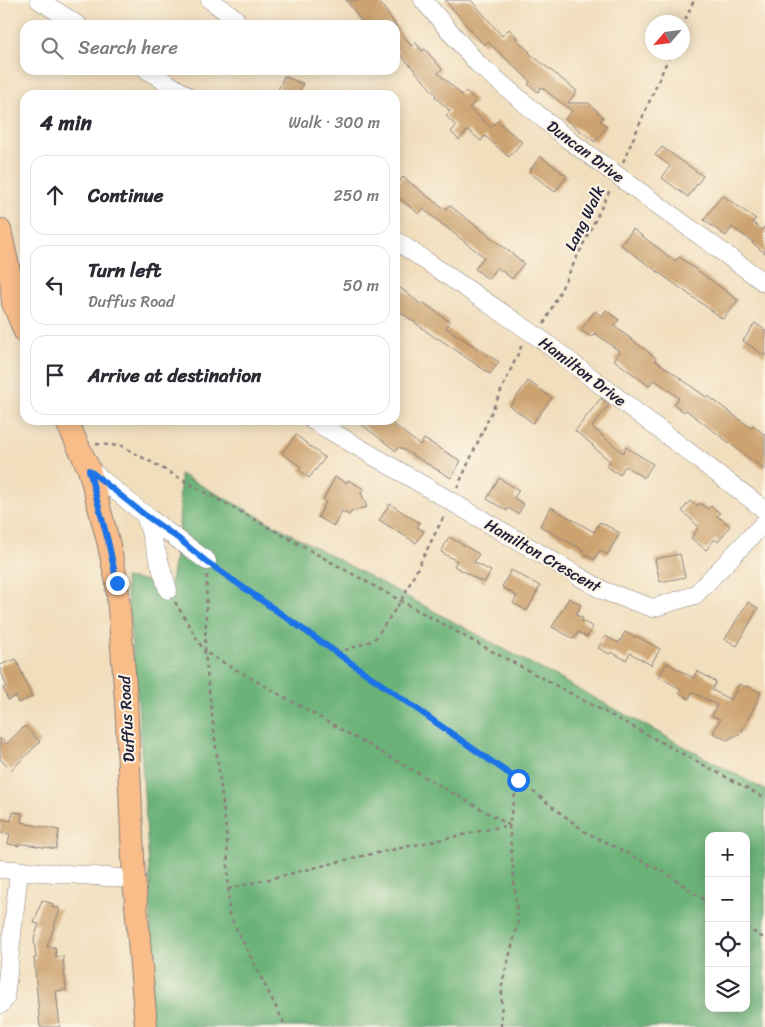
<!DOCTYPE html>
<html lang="en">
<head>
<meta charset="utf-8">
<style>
  body { margin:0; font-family:Sriracha,sans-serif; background:#f7f7f7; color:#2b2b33 }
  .controls { position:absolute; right:15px; bottom:15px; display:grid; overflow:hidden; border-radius:10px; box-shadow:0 2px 12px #0003 }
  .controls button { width:45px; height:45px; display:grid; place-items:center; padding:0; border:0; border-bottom:1px solid #e1e1e2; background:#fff; color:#2b2b33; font:25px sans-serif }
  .compass { position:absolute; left:645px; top:15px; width:45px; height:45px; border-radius:50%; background:#fff; box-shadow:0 2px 12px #0003; rotate:242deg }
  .stop { position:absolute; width:15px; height:15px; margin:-11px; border:4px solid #1a73e8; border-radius:50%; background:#fff }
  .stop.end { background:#1a73e8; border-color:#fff; box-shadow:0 1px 5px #0008 }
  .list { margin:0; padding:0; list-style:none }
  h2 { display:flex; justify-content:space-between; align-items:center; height:65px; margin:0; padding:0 20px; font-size:21px }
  h2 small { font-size:16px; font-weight:400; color:#7c7c81 }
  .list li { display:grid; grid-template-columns:32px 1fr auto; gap:15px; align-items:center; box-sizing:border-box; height:80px; margin:0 10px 10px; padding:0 10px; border:1px solid #e1e1e2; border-radius:15px }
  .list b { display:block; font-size:19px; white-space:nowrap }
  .list p { margin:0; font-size:16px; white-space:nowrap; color:#7c7c81 }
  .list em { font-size:16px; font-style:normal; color:#7c7c81 }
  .icon { flex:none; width:28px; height:28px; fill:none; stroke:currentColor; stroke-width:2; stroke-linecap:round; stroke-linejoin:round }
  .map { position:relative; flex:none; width:765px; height:1027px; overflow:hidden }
  .search { position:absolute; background:#fff; box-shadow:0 2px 12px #0003; left:20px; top:20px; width:380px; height:55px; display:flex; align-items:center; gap:12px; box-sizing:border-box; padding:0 18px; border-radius:15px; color:#7c7c81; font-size:19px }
  .panel { position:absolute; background:#fff; box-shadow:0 2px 12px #0003; left:20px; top:90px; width:380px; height:335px; border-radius:15px }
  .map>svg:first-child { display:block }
  .forest { fill:#6bb278; stroke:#466a5a; fill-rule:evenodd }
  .building { fill:#cca270 }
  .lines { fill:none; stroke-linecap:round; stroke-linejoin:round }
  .minor-casing { stroke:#8a807c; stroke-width:19 }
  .major-casing { stroke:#8a807c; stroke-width:24 }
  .path { stroke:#8a807c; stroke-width:2.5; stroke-dasharray:4 4; stroke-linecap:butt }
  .minor { stroke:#fff; stroke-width:18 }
  .major { stroke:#f8bd89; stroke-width:22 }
  .route { stroke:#1a73e8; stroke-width:6 }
  .labels { text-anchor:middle; stroke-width:4; stroke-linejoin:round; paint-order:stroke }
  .street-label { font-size:16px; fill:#22223b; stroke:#fcf5e5 }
</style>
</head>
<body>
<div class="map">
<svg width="765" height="1027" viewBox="0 0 765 1027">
  <rect width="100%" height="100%" fill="#fcf5e5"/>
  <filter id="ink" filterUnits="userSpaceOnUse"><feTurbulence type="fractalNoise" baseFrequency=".02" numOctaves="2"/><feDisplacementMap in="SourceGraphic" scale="10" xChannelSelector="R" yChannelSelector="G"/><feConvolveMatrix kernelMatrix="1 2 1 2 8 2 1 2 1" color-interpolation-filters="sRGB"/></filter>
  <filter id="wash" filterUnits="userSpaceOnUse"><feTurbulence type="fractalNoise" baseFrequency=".0096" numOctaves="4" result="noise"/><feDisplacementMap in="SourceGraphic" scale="20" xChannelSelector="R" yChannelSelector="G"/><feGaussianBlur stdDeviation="1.12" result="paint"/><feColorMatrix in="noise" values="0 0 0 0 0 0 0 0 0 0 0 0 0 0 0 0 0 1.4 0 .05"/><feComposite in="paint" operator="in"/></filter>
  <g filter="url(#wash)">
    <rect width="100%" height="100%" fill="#f1debd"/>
    <path class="forest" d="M 180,474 L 765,790 L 765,1027 L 151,1027 L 150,881 L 138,704 L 125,578 L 148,581 L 169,590 L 179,539 ZM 709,836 L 746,836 L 746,1008 L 709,1008 Z"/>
    <g id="blocks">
      <g class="building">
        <path d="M 346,0 L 378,0 L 411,46 L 415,42 L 422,51 L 425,49 L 442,69 L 438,73 L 462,95 L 466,91 L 476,101 L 469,108 L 491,127 L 497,121 L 522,142 L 509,157 L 485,136 L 481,141 L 468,130 L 459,140 L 451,132 L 456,126 L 446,116 L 450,111 L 435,97 L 436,95 L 395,48 L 395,25 L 364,25 Z"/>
        <path d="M 445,0 L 471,0 L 502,36 L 509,29 L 517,37 L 515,38 L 530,52 L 529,53 L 577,91 L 568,103 L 589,103 L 603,117 L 600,121 L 607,126 L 595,142 L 565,119 L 572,111 L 541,87 L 538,92 L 528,84 L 530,81 L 488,42 L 484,45 Z"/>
        <path d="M 284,76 L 303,84 L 298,95 L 276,95 Z"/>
        <path d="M 662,147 L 703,176 L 688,197 L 662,178 L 670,166 L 655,155 Z"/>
        <path d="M 540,156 L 567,176 L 555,192 L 529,172 Z"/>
        <path d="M 403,177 L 445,210 L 449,205 L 524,263 L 512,279 L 497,267 L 488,279 L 475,269 L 484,257 L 423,209 L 419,214 L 395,195 L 395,188 Z"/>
        <path d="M 722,195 L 756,219 L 752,222 L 762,230 L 765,226 L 765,253 L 752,243 L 753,242 L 732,227 L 726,236 L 704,220 Z"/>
        <path d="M 633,229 L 675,261 L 679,257 L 738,300 L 723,319 L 621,245 Z"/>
        <path d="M 395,284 L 422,305 L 424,303 L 450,322 L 446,328 L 499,362 L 490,374 L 438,338 L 437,339 L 395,308 Z"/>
        <path d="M 606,310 L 619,320 L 614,326 L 656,358 L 655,360 L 706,397 L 708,396 L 751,428 L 753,425 L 765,435 L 765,470 L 686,410 L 684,412 L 674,404 L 679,398 L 654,379 L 649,386 L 614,360 L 620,352 L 595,333 L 591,337 L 581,330 L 595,311 L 602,316 Z"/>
        <path d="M 755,323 L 765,330 L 765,356 L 743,341 Z"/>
        <path d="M 528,381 L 552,398 L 533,423 L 510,406 Z"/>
        <path d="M 601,398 L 609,405 L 592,427 L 623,453 L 626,447 L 653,464 L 644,478 L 625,466 L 620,475 L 606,466 L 610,461 L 592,446 L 593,445 L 575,431 Z"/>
        <path d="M 356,420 L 388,420 L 420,445 L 424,439 L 461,461 L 451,478 L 399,447 L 396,451 Z"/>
        <path d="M 296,435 L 325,458 L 309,478 L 299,470 L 301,467 L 282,453 Z"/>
        <path d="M 335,477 L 347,483 L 348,480 L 364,489 L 361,493 L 367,507 L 352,511 L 349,515 L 342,511 L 334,526 L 318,517 L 326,502 L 323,500 Z"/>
        <path d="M 499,478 L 519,490 L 514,498 L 524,504 L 518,514 L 508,508 L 507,511 L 487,499 Z"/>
        <path d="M 690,501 L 697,506 L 699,503 L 708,509 L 711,506 L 720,513 L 717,516 L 730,526 L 718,542 L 715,539 L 706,550 L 691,538 L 699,527 L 682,511 Z"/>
        <path d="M 390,504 L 420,523 L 417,527 L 424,531 L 416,543 L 379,520 Z"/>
        <path d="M 551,507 L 594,532 L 600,522 L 620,533 L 607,555 L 600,550 L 594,560 L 582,552 L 583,550 L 540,526 Z"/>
        <path d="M 449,537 L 479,554 L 474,562 L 491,571 L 484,583 L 454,566 L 457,561 L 441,552 Z"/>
        <path d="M 680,554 L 685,577 L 660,582 L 655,559 Z"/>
        <path d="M 511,570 L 540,586 L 527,611 L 513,603 L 517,596 L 502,587 Z"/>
        <path d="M 569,598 L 581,605 L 576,615 L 583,618 L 582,621 L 593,627 L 587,637 L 578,632 L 574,639 L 552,627 Z"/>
        <path d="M 748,602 L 758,608 L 737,646 L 725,639 Z"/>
        <path d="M 625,632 L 635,637 L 636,636 L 660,649 L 651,665 L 630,653 L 626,660 L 611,652 L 610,654 L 598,648 L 605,636 L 619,643 Z"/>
        <path d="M 16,659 L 32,697 L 18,703 L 16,696 L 8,700 L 3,688 L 7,687 L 0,669 L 0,665 Z"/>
        <path d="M 667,663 L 693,678 L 697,671 L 716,682 L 712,690 L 731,700 L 739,684 L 745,687 L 748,686 L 761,693 L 741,733 L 727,740 L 713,733 L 720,719 L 712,716 L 717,705 L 692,692 L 689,699 L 679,693 L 681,689 L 659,677 Z"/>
        <path d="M 25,726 L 40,742 L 11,770 L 0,759 L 0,738 L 6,744 Z"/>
        <path d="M 13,812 L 22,813 L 21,822 L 27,823 L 27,824 L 59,830 L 56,849 L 24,844 L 19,844 L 19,846 L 8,844 L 10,834 L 0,833 L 0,819 L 11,821 Z"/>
        <path d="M 42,900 L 53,904 L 52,907 L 60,909 L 47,947 L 55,947 L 56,957 L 63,956 L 66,990 L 56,991 L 60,1027 L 40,1027 L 34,958 L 36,958 L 34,939 L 39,924 L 34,923 Z"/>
      </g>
    </g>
  </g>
  <g filter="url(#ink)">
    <use href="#blocks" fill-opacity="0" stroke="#8a807c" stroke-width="1"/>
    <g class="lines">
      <defs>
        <g id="minor">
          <path d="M 39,0 L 78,25"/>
          <path d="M 210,0 L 235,18"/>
          <path d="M 423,0 L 478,64 L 566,138 L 765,283"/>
          <path d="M 147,70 L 186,95"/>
          <path d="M 395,240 L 538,337 L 765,510"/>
          <path d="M 312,420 L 604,591 L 653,608 L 695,595 L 765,522"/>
          <path d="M 89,469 L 145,515 L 207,561"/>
          <path d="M 145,515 L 168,590"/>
          <path d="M 0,869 L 134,879"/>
          <path d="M 0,1005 L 5,999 L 19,871"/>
        </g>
        <g id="major">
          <path d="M 0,230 L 11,280 L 13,303 L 25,332"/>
          <path d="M 66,420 L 89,469 L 108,541 L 117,583 L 126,700 L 134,879 L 146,1027"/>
        </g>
      </defs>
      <use href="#minor" class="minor-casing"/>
      <use href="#major" class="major-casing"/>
      <g class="path">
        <path d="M 682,27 L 694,0"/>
        <path d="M 623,162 L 671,52"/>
        <path d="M 544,324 L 610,190"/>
        <path d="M 96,444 L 122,446 L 475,642 L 765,798"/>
        <path d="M 457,488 L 522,345"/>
        <path d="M 219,570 L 518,780 L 584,831 L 667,874 L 709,903"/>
        <path d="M 207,575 L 205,652 L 509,825"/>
        <path d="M 175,602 L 205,652 L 208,682 L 227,838 L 229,914 L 286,1027"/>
        <path d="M 337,653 L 374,640 L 401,601 L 444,516"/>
        <path d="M 228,889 L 358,857 L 509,825"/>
        <path d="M 746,927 L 765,939"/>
        <path d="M 501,1027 L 502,984 L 518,923 L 509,825 L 518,780"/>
      </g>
      <use href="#minor" class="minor"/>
      <use href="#major" class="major"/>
    </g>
  </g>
  <g class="lines" filter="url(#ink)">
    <path class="route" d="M 117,583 L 108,541 L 89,470 L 145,515 L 179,539 L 207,562 L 518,780"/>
  </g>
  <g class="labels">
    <g class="street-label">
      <text transform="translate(586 151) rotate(37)" y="6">Duncan Drive</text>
      <text transform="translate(584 218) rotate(-64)" y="6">Lang Walk</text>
      <text transform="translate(583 371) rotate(37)" y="6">Hamilton Drive</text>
      <text transform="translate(543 555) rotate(30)" y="6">Hamilton Crescent</text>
      <text transform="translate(126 719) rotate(-93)" y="6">Duffus Road</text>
    </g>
  </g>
</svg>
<div class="controls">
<button>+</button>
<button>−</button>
<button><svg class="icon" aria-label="locate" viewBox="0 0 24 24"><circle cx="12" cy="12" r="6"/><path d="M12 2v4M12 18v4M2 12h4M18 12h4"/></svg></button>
<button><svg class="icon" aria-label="layers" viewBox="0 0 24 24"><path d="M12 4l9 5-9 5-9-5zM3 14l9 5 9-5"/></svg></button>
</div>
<svg class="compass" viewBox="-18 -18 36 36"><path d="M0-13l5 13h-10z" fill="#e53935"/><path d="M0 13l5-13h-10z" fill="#7c7c81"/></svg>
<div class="stop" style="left:518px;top:780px"></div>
<div class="stop end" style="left:117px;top:583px"></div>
<div class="search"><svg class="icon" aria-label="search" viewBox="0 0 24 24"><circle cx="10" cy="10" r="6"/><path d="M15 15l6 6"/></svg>Search here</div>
<section class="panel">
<h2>4 min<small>Walk · 300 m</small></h2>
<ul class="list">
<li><svg class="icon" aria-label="ahead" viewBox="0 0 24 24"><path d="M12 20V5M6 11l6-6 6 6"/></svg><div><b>Continue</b></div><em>250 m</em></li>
<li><svg class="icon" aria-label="left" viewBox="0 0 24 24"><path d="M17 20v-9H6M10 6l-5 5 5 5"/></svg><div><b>Turn left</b><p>Duffus Road</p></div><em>50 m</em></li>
<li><svg class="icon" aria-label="arrive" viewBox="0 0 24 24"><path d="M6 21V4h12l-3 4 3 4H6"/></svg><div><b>Arrive at destination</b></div></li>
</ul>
</section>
</div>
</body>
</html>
